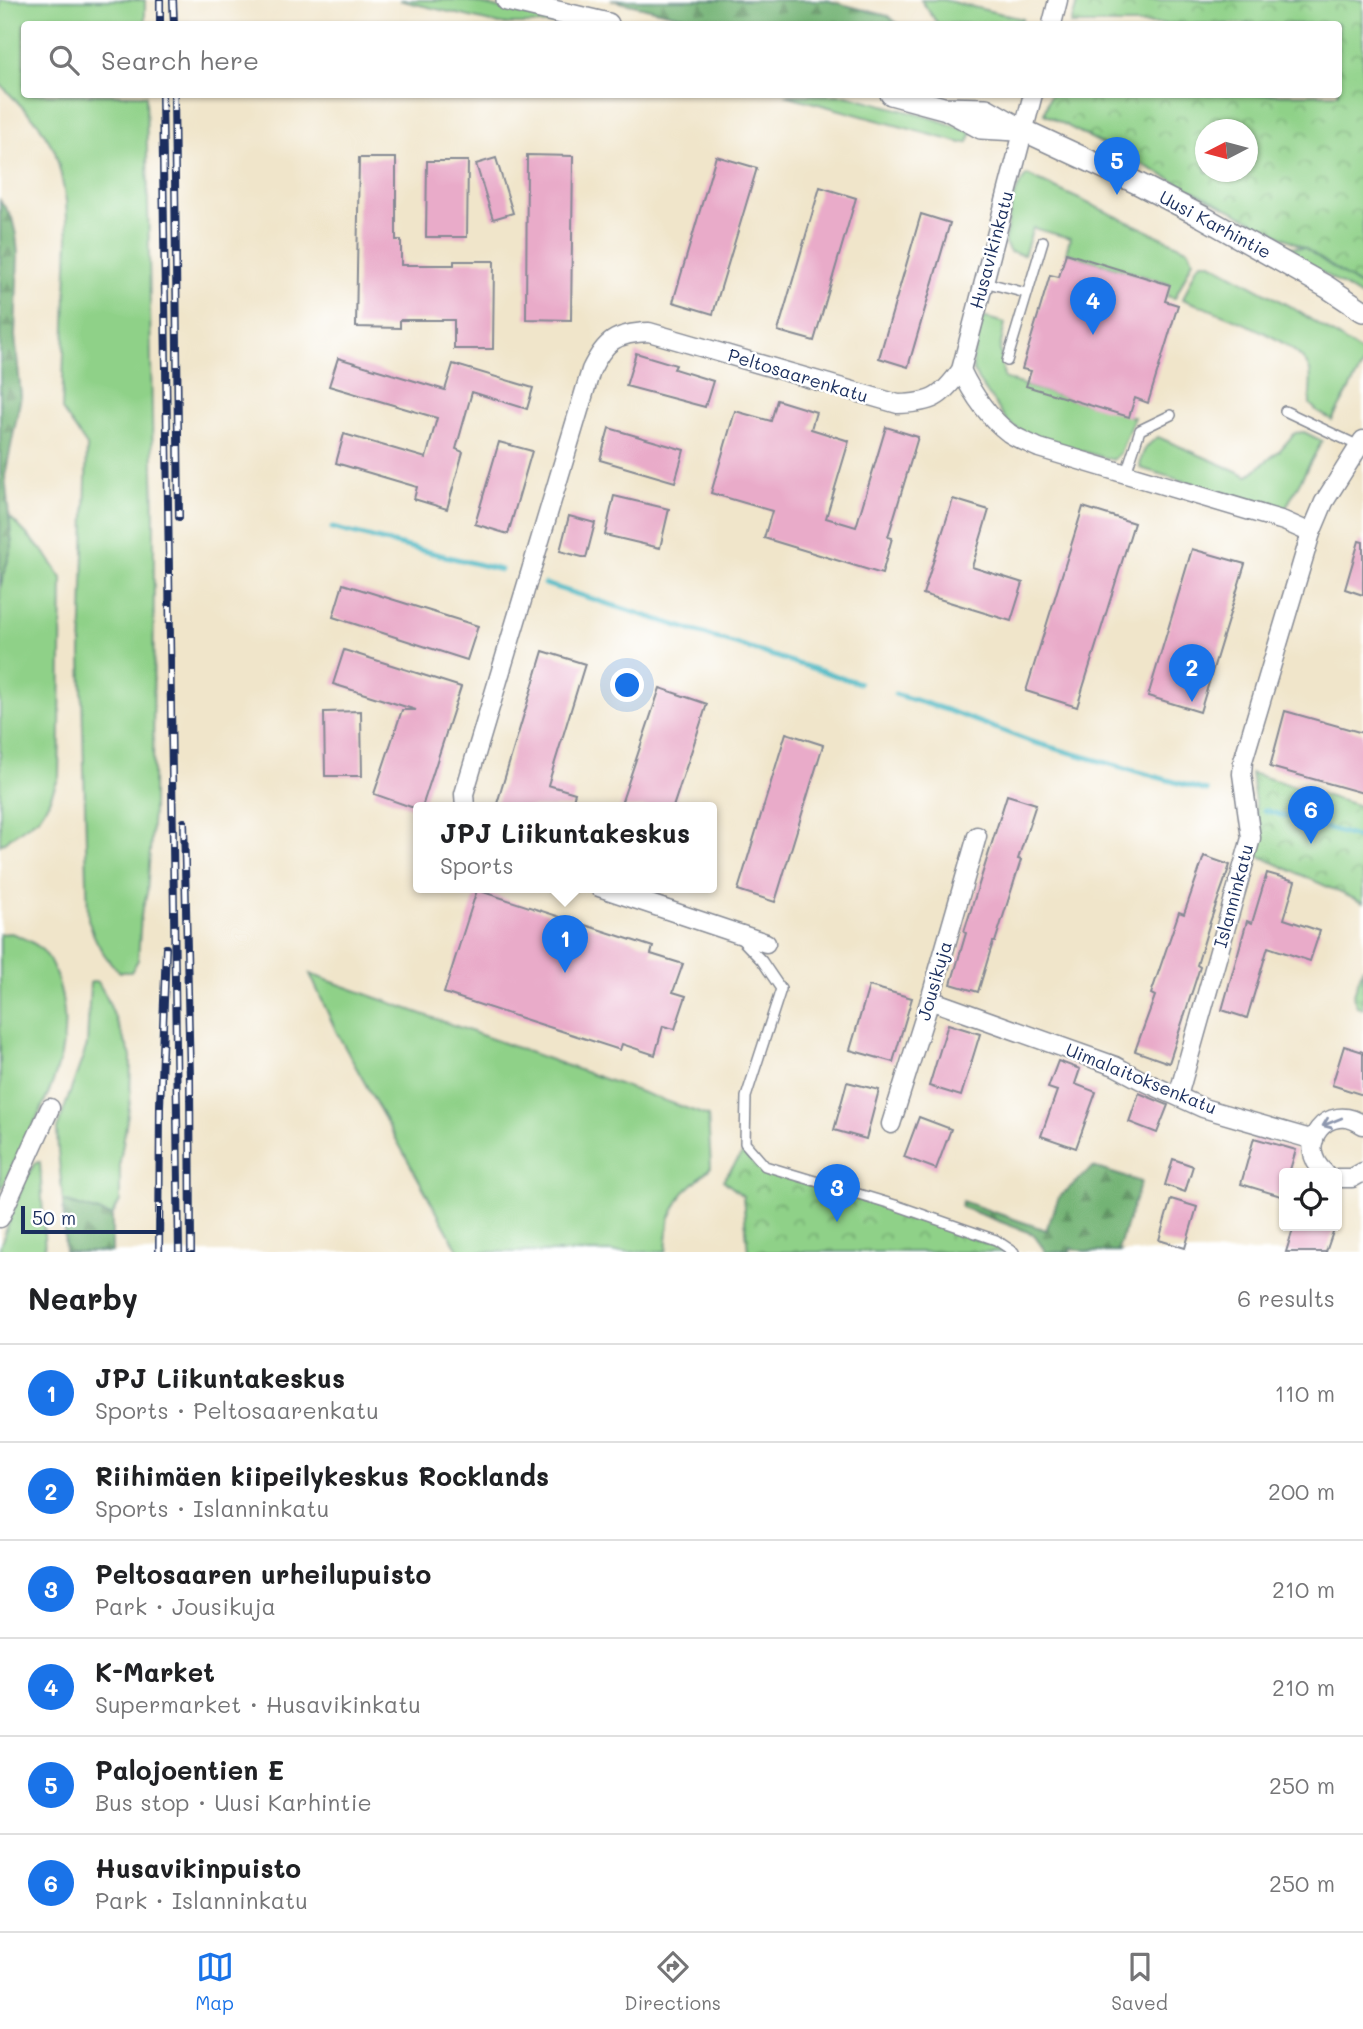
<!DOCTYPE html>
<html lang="en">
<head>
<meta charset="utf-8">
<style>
  body { margin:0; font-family:Mali,sans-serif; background:#f6f6f6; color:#202124 }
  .controls { position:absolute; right:21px; bottom:21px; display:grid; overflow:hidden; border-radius:7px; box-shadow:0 2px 5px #0004 }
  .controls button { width:63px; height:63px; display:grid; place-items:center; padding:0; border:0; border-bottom:2px solid #e0e0e0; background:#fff; color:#202124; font:35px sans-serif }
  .compass { position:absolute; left:1195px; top:119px; width:63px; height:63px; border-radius:50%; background:#fff; box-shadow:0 2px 5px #0004; rotate:264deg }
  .scale { position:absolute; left:21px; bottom:18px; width:140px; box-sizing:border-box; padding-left:7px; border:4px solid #1b2f5e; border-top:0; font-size:19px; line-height:24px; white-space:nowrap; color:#1b2f5e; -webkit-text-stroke:5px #fff; paint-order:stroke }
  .you { position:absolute; left:628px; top:686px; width:24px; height:24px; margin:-18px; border:5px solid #fff; border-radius:50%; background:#1a73e8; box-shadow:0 0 0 10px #1a73e833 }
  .badge { display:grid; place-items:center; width:46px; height:46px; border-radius:50%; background:#1a73e8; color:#fff; font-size:23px; font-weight:700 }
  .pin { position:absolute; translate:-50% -58px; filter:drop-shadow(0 2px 4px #0008) }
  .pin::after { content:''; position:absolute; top:37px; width:24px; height:21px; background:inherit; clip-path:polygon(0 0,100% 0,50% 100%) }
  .popup { position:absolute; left:413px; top:802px; width:304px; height:91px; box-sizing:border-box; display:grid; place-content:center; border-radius:7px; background:#fff; filter:drop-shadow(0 2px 5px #0005); font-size:23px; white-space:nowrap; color:#757577 }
  .popup b { font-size:26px; color:#202124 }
  .popup::after { content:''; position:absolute; left:50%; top:100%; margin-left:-14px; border:14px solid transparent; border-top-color:#fff }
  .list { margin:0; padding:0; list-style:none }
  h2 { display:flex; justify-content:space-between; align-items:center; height:91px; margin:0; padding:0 28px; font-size:30px }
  h2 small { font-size:23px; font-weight:400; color:#757577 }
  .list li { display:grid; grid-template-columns:46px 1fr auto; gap:21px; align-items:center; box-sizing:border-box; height:98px; padding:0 28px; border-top:2px solid #e0e0e0 }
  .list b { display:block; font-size:26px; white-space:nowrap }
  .list p { margin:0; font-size:23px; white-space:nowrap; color:#757577 }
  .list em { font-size:23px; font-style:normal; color:#757577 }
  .icon { flex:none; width:38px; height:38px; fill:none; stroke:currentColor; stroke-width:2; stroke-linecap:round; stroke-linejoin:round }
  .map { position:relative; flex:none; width:1363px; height:1252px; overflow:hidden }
  .search { position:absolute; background:#fff; box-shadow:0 2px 5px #0004; left:21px; right:21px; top:21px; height:77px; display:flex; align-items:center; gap:18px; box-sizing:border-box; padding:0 24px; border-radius:7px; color:#757577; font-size:26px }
  .sheet { height:679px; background:#fff }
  nav { display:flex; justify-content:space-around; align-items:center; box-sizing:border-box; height:98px; border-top:2px solid #e0e0e0; background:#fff; font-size:19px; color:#757577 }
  nav a { display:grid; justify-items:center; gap:4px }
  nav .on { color:#1a73e8 }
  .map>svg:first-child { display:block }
  .green { fill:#8fd188; stroke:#558073; stroke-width:2 }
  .forest { fill:url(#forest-firs); stroke:#477169; stroke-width:2 }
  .park { fill:url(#park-crowns); stroke:#558073; stroke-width:2; fill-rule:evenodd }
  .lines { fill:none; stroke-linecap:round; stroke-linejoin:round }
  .stream { stroke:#47b6c1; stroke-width:5 }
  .building { fill:#e9abc9 }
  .service-casing { stroke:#868a94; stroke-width:12 }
  .minor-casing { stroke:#868a94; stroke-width:21 }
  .tertiary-casing { stroke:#868a94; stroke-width:24 }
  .service { stroke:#fff; stroke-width:9 }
  .minor { stroke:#fff; stroke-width:18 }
  .tertiary { stroke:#fff; stroke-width:21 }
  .rail-casing { stroke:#1b2f5e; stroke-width:8 }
  .rail { stroke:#fff; stroke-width:5; stroke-dasharray:16; stroke-linecap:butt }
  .oneway { stroke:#8d97ae }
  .labels { text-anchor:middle; stroke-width:5; stroke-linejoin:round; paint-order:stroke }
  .street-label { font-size:18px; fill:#1b2f5e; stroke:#fff }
</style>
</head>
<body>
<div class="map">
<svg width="1363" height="1252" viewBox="0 0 1363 1252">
  <defs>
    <pattern id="forest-firs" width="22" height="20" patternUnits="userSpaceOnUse" patternTransform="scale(1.75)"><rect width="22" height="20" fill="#73b374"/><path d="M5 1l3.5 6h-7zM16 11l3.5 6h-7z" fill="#5e9262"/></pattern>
    <pattern id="park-crowns" width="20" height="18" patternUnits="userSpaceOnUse" patternTransform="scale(1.75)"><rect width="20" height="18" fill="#8fd188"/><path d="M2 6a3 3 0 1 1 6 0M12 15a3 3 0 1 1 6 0" fill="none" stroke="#74aa72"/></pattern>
  </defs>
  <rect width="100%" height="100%" fill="#fff"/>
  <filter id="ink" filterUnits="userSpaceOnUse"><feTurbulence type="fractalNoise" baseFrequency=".0143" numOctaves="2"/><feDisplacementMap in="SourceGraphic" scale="14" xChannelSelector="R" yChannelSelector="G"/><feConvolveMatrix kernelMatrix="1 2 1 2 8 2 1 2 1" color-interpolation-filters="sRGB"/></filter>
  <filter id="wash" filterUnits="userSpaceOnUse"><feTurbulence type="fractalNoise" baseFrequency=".00686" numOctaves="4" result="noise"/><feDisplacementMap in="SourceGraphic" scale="28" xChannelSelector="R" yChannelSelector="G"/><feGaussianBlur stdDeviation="1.57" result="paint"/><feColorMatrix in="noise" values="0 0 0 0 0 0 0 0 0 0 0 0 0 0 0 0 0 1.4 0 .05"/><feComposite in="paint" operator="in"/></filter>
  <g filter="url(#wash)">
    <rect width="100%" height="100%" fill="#f0e5ca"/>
    <g class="green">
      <path d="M 0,0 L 145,0 L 145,24 L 24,24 L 24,94 L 146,95 L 154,522 L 153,811 L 147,893 L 141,915 L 138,960 L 131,972 L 120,972 C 103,957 94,940 88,919 L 81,654 L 87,446 L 62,410 L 68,238 L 66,201 L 61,175 L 55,151 L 38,123 L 0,84 Z"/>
      <path d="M 399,0 L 464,0 L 567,24 L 499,24 Z"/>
      <path d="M 921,0 L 944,0 L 1023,19 L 1021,24 L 938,24 Z"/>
      <path d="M 785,95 L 846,95 L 932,118 L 972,132 L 968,142 L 961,143 Z"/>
      <path d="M 1027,175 L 1189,250 L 1193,260 L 1175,298 L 1166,296 L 1169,284 L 1066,253 L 1070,238 L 1033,228 L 1024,255 L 1010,252 L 1004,242 C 1009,221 1011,191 1027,175 Z"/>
      <path d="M 1280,246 L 1305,248 L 1363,288 L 1363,298 Z"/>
      <path d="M 1202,262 L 1209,262 L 1293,308 L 1361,352 L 1363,355 L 1363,365 L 1332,420 L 1317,411 L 1310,404 C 1309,394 1312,381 1310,371 C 1302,340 1212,311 1183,299 L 1197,266 Z"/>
      <path d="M 983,317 L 1005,323 L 1000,349 L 1004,378 L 1026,386 L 1134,417 L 1120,453 L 1113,460 L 1035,438 L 1022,432 L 1008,422 L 978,380 L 973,369 L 973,358 Z"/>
      <path d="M 1304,432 L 1322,441 L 1284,511 L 1140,468 C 1141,453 1145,446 1158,437 L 1248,476 L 1280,450 L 1295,433 Z"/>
      <path d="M 8,515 L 44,552 L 62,578 L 60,730 L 59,777 L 48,803 L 39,817 L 0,845 L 0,587 L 12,546 Z"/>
      <path d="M 11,933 C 41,943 51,954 59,985 C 82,1063 28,1125 0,1193 L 0,934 Z"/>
      <path d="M 310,974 L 708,1116 L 711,1167 L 683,1193 L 669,1219 L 666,1252 L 459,1252 L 337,1033 Z"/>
      <path d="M 94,981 L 98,982 L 106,996 L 131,1056 L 130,1102 L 120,1161 L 120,1201 L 112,1216 L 63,1201 L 58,1151 L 57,1129 L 87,1045 L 90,983 Z"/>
      <path d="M 40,1162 L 45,1252 L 0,1252 L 0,1246 L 25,1180 L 35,1163 Z"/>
    </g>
    <g class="forest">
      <path d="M 611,0 L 826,0 L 888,16 L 898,24 L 715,24 Z"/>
      <path d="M 0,200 L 12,218 L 16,235 L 18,254 L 15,336 L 21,396 L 5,476 L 12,546 L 0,587 Z"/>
      <path d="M 1093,1167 L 1141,1182 L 1118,1250 L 1122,1252 L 1088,1252 L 1071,1248 L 1070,1252 L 1046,1252 L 1033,1234 L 961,1207 L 962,1201 L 1046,1230 L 1059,1197 Z"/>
      <path d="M 63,1201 L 112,1216 L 112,1252 L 65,1252 Z"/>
    </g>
    <g class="park">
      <path d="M 1078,0 L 1363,0 L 1363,288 L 1305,248 L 1044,114 L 1050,95 L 1338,94 L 1338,24 L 1071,24 ZM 1206,130 L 1248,130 L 1248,172 L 1206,172 Z"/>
      <path d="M 1251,773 L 1363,807 L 1363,903 L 1257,855 L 1259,833 Z"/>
      <path d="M 1363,967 L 1363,1009 L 1357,1006 L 1353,997 Z"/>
      <path d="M 743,1153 L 759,1169 L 858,1197 L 1010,1252 L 748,1252 L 743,1196 L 723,1180 Z"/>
    </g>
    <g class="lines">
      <g class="stream">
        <path d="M 332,528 L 501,570"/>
        <path d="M 545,584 L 859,683"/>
        <path d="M 895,694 L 947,710 L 1032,742 L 1207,791"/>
        <path d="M 1264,810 L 1363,839"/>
      </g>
    </g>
    <g id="blocks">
      <g class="building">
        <path d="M 527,155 L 573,156 L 571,320 L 526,319 Z"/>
        <path d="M 716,156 L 757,168 L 713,314 L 673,302 Z"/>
        <path d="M 359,158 L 396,158 L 396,240 L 401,240 L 401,265 L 454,265 L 454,261 L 494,261 L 493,349 L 454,349 L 454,320 L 400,320 L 400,328 L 356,327 Z"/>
        <path d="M 496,158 L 513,213 L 493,219 L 476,164 Z"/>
        <path d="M 427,161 L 468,161 L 467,237 L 426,237 Z"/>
        <path d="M 820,187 L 856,198 L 814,341 L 778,331 Z"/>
        <path d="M 921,214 L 950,223 L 908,367 L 879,358 Z"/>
        <path d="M 1066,253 L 1170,285 L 1165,301 L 1178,305 L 1148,403 L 1135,398 L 1129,417 L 1026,386 L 1031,371 L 1022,369 L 1050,275 L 1059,277 Z"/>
        <path d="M 636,353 L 676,365 L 674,369 L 713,381 L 705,407 L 626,386 Z"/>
        <path d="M 338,358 L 445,390 L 453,364 L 533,388 L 527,409 L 472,392 L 456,449 L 463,452 L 447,509 L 414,499 L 417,487 L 336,463 L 344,434 L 426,458 L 437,418 L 329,386 Z"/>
        <path d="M 777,400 L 816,412 L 811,429 L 849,441 L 826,518 L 856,527 L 886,427 L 918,437 L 888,537 L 892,538 L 882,574 L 764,538 L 772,511 L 711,493 L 735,411 L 771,421 Z"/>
        <path d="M 609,428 L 684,450 L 675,482 L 600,460 Z"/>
        <path d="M 499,442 L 532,451 L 508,534 L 475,524 Z"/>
        <path d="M 614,496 L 669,509 L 660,548 L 605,535 Z"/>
        <path d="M 953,499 L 989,510 L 972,567 L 1023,583 L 1011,621 L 923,594 Z"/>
        <path d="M 1083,507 L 1134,523 L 1077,707 L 1026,691 Z"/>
        <path d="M 569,516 L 595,523 L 586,558 L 560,551 Z"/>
        <path d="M 1359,541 L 1363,542 L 1363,595 L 1345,589 Z"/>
        <path d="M 1192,549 L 1245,564 L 1200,712 L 1148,696 Z"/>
        <path d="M 343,584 L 478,626 L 467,660 L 333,617 Z"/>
        <path d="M 344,650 L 461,687 L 422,807 L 411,807 L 374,794 L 402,710 L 416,710 L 333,684 Z"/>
        <path d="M 543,651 L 585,664 L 548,785 L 575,793 L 571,807 L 496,807 Z"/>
        <path d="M 660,688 L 707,704 L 673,807 L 620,807 Z"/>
        <path d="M 361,711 L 362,776 L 325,776 L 324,712 Z"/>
        <path d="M 1285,711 L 1363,733 L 1363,793 L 1270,767 Z"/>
        <path d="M 786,733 L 823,745 L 775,902 L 738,890 Z"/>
        <path d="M 1007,795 L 1036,804 L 1018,859 L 1021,860 L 995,942 L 993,942 L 978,992 L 951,984 L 966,933 L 964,932 Z"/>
        <path d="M 1204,856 L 1230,865 L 1210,922 L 1197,965 L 1200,967 L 1169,1063 L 1135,1051 L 1155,996 L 1151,994 L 1179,912 L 1184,914 Z"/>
        <path d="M 1267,873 L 1295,881 L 1284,919 L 1320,931 L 1310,961 L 1268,947 L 1247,1018 L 1222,1010 L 1247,921 L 1252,923 Z"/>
        <path d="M 477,890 L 653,947 L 651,954 L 683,964 L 673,992 L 686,996 L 675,1029 L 663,1026 L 655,1055 L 622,1044 L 620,1050 L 444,993 Z"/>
        <path d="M 869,986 L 912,998 L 893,1062 L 850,1050 Z"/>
        <path d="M 948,1024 L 980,1034 L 961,1096 L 929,1086 Z"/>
        <path d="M 1344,1046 L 1363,1052 L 1363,1095 L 1332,1085 Z"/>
        <path d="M 1058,1061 L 1080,1069 L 1075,1084 L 1096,1092 L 1076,1148 L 1041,1136 L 1057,1091 L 1048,1088 Z"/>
        <path d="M 847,1082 L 879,1090 L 866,1139 L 834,1130 Z"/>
        <path d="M 1139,1093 L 1168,1105 L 1157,1133 L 1129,1122 Z"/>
        <path d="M 919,1117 L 951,1129 L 936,1169 L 904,1157 Z"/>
        <path d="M 1254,1138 L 1296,1150 L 1289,1173 L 1284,1173 L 1284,1197 L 1241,1184 Z"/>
        <path d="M 1173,1159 L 1193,1166 L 1185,1192 L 1165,1185 Z"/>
        <path d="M 1171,1199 L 1197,1207 L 1185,1248 L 1159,1240 Z"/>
        <path d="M 1294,1226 L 1324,1226 L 1334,1229 L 1326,1252 L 1286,1252 Z"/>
      </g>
    </g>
  </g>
  <g filter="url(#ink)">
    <use href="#blocks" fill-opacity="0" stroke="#868a94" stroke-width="2"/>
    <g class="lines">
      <defs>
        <g id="service">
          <path d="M 984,282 L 1026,293"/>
          <path d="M 1007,361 L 1043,241"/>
          <path d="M 1285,411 L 1359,446"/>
          <path d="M 1126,473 L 1140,430 L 1171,415"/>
          <path d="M 742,940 L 762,961 L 781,989 L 746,1097 L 745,1143 L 765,1166 L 895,1205 L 996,1240 L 1014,1252"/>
        </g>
        <g id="minor">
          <path d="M 1052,24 L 1058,0"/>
          <path d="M 961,370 C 972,393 988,417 1009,433 C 1018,439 1029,443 1039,448 L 1284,521 L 1311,533"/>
          <path d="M 465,807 L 464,794 L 591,370 C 605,341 616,333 649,332 L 898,404 C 932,403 941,398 961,370 L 1033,94"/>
          <path d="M 599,887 L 766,943"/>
          <path d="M 930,1000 L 1115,1066 L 1141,1080 L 1203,1108 L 1314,1140"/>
          <path d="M 1178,1096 L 1251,838 L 1242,774 L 1243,761 L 1311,533 L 1324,502 L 1363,440"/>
          <path d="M 891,1124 L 930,1000 L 977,836"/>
          <path d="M 1325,1173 C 1293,1145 1328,1100 1363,1125"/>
          <path d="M 1337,1178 L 1352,1178 L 1363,1172"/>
          <path d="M 0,1218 L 50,1108"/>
        </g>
        <g id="tertiary">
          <path d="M 507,0 L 608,24"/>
          <path d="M 891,94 L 943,108 L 986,109 L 1023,130 L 1135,182 L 1203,217 L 1327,287 L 1363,311"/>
          <path d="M 948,110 L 981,128 L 1017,130"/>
        </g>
      </defs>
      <use href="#service" class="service-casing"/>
      <use href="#minor" class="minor-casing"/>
      <use href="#tertiary" class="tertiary-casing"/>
      <use href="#service" class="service"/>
      <use href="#minor" class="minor"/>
      <use href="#tertiary" class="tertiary"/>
      <defs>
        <g id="rail">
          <path d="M 160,0 L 160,24"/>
          <path d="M 173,0 L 174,24"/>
          <path d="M 162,94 L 179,1252"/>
          <path d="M 174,94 L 179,517"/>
          <path d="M 184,822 L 190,1078 L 191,1252"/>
          <path d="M 159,1252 L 160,1106 L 166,948"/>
        </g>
      </defs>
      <use href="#rail" class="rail-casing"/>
      <use href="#rail" class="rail"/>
    </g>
    <defs><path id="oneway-shaft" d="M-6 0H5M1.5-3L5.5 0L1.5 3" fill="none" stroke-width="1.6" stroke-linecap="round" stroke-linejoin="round" transform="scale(1.75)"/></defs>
    <use class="oneway" href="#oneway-shaft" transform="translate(1332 1122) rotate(158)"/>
  </g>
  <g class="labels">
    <g class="street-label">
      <text transform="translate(1215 225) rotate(28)" y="6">Uusi Karhintie</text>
      <text transform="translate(992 250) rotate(-75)" y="6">Husavikinkatu</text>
      <text transform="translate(798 376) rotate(17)" y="6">Peltosaarenkatu</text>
      <text transform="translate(1234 896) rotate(-75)" y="6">Islanninkatu</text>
      <text transform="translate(935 981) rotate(-74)" y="6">Jousikuja</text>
      <text transform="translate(1141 1079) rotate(22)" y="6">Uimalaitoksenkatu</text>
    </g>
  </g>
</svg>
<div class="controls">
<button><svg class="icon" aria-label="locate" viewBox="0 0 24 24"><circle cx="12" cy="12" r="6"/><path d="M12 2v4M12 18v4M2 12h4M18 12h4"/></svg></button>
</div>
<svg class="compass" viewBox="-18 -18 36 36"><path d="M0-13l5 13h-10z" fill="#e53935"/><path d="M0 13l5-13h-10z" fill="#757577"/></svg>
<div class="scale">50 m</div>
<div class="you"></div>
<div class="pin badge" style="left:565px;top:973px">1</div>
<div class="popup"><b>JPJ Liikuntakeskus</b>Sports</div>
<div class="pin badge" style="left:1192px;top:702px">2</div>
<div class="pin badge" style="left:837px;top:1222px">3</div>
<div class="pin badge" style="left:1093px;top:335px">4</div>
<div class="pin badge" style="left:1117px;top:195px">5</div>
<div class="pin badge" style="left:1311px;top:844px">6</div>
<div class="search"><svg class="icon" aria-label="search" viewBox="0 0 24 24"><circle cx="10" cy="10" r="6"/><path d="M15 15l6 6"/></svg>Search here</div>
</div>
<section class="sheet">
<h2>Nearby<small>6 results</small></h2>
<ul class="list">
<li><span class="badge">1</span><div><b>JPJ Liikuntakeskus</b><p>Sports · Peltosaarenkatu</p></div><em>110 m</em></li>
<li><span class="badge">2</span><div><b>Riihimäen kiipeilykeskus Rocklands</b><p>Sports · Islanninkatu</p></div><em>200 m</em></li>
<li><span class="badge">3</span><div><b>Peltosaaren urheilupuisto</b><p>Park · Jousikuja</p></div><em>210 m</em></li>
<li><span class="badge">4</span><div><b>K-Market</b><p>Supermarket · Husavikinkatu</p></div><em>210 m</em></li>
<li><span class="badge">5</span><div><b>Palojoentien E</b><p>Bus stop · Uusi Karhintie</p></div><em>250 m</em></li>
<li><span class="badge">6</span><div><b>Husavikinpuisto</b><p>Park · Islanninkatu</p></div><em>250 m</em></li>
</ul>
</section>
<nav>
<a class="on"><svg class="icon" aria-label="map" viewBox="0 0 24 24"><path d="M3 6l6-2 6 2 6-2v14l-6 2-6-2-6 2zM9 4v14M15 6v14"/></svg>Map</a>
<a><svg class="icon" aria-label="directions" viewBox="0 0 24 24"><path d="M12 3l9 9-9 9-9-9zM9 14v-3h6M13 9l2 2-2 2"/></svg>Directions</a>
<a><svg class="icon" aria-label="saved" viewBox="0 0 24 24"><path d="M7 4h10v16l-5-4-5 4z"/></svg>Saved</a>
</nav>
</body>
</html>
